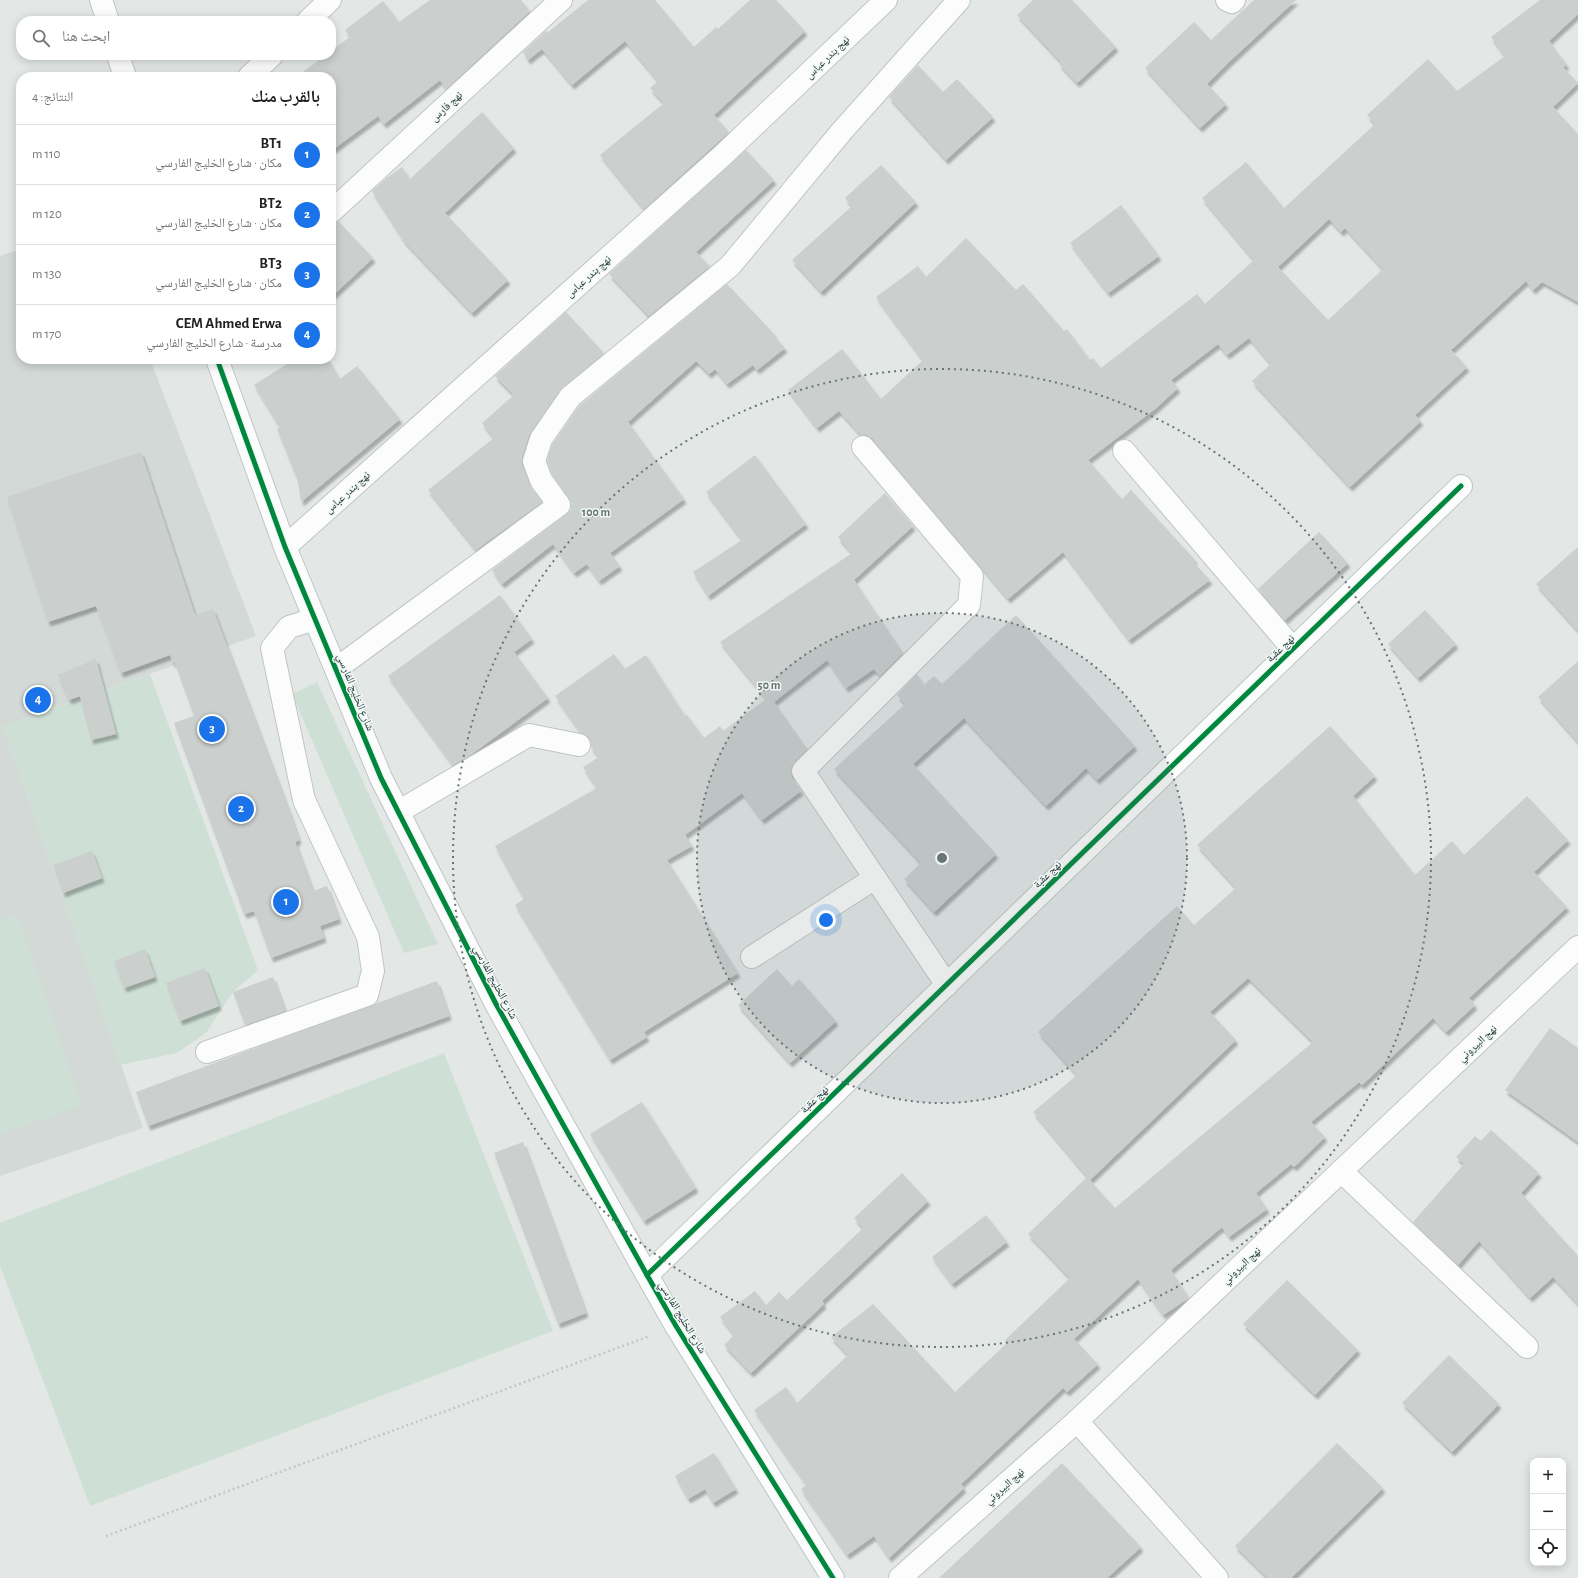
<!DOCTYPE html>
<html lang="ar">
<head>
<meta charset="utf-8">
<style>
  body { margin:0; font-family:"Alegreya Sans","Noto Naskh Arabic",sans-serif; background:#f6f6f6; color:#222; direction:rtl }
  .controls { position:absolute; right:12px; bottom:12px; display:grid; overflow:hidden; border-radius:8px; box-shadow:0 2px 10px #0003 }
  .controls button { width:36px; height:36px; display:grid; place-items:center; padding:0; border:0; border-bottom:1px solid #e0e0e0; background:#fff; color:#222; font:20px sans-serif }
  .you { position:absolute; left:826px; top:920px; width:14px; height:14px; margin:-10px; border:3px solid #fff; border-radius:50%; background:#1a73e8; box-shadow:0 0 0 6px #1a73e833 }
  .badge { display:grid; place-items:center; width:26px; height:26px; border-radius:50%; background:#1a73e8; color:#fff; font-size:13px; font-weight:700 }
  .pin { position:absolute; translate:-50% -50%; border:2px solid #fff; box-shadow:0 1px 4px #0006 }
  .list { margin:0; padding:0; list-style:none }
  h2 { display:flex; justify-content:space-between; align-items:center; height:52px; margin:0; padding:0 16px; font-size:17px }
  h2 small { font-size:13px; font-weight:400; color:#767676 }
  .list li { display:grid; grid-template-columns:26px 1fr auto; gap:12px; align-items:center; box-sizing:border-box; height:60px; padding:0 16px; border-top:1px solid #e0e0e0 }
  .list b { display:block; font-size:15px; white-space:nowrap }
  .list p { margin:0; font-size:13px; white-space:nowrap; color:#767676 }
  .list em { font-size:13px; font-style:normal; color:#767676 }
  .icon { flex:none; width:22px; height:22px; fill:none; stroke:currentColor; stroke-width:2; stroke-linecap:round; stroke-linejoin:round }
  .map { position:relative; flex:none; width:1578px; height:1578px; overflow:hidden; direction:ltr }
  .search { position:absolute; background:#fff; box-shadow:0 2px 10px #0003; left:16px; top:16px; width:320px; height:44px; display:flex; align-items:center; gap:10px; box-sizing:border-box; padding:0 14px; border-radius:16px; color:#767676; font-size:15px }
  .panel { position:absolute; background:#fff; box-shadow:0 2px 10px #0003; left:16px; top:72px; width:320px; height:292px; border-radius:16px; direction:rtl }
  .map>svg:first-child { display:block }
  .built { fill:#d2d9d7 }
  .green { fill:#cee0d6 }
  .building { fill:#cbcfce; fill-rule:evenodd; filter:url(#shadow) }
  .lines { fill:none; stroke-linecap:round; stroke-linejoin:round }
  .minor-casing { stroke:#c0c5c4; stroke-width:24 }
  .path { stroke:#c0c8c6; stroke-width:2.5; stroke-dasharray:2 3; stroke-linecap:butt }
  .minor { stroke:#fbfcfb; stroke-width:22 }
  .cycleway-casing { stroke:#f1f7f5; stroke-width:8 }
  .cycleway { stroke:#00873e; stroke-width:5 }
  .ring { fill:none; stroke:#667674; stroke-width:2; stroke-dasharray:2 4 }
  .labels { text-anchor:middle; stroke-width:3; stroke-linejoin:round; paint-order:stroke }
  .street-label { font-size:11px; fill:#233936; stroke:#f1f7f5 }
  .centre { fill:#667674; stroke:#f1f7f5; stroke-width:2 }
  .ring-label { font-size:12px; text-anchor:middle; font-weight:bold; fill:#667674; stroke:#f1f7f5; stroke-width:3; stroke-linejoin:round; paint-order:stroke }
</style>
</head>
<body>
<div class="map">
<svg width="1578" height="1578" viewBox="0 0 1578 1578">
  <defs>
    <filter id="shadow"><feDropShadow dx="2.5" dy="4.5" stdDeviation="1" flood-color="#0004"/></filter>
  </defs>
  <rect width="100%" height="100%" fill="#e3e8e7"/>
  <path class="built" d="M 21,249 L 21,359 L 150,359 L 256,636 L 3,726 L 143,1128 L 0,1176 L 0,256 Z"/>
  <g class="green">
    <path d="M 150,674 L 258,970 L 233,992 L 206,1033 L 177,1053 L 121,1065 L 3,726 Z"/>
    <path d="M 317,682 L 438,944 L 404,953 L 292,694 Z"/>
    <path d="M 17,915 L 82,1105 L 0,1134 L 0,920 Z"/>
    <path d="M 444,1053 L 553,1331 L 90,1506 L 0,1266 L 0,1223 Z"/>
  </g>
  <g class="building">
    <path d="M 430,0 L 521,0 L 530,11 L 446,89 L 440,80 L 384,124 L 378,116 L 331,151 L 331,77 L 296,77 L 326,55 L 331,55 L 331,51 L 350,37 L 345,30 L 383,1 L 399,22 Z"/>
    <path d="M 588,0 L 655,0 L 694,47 L 716,27 L 718,29 L 750,0 L 776,0 L 805,31 L 714,115 L 729,132 L 644,209 L 600,155 L 664,103 L 650,88 L 658,81 L 625,41 L 572,85 L 542,49 L 528,60 L 523,52 L 546,31 L 547,33 Z"/>
    <path d="M 1033,0 L 1072,0 L 1116,47 L 1077,83 L 1059,64 L 1061,62 L 1017,15 Z"/>
    <path d="M 1254,0 L 1296,0 L 1230,61 L 1207,84 L 1226,104 L 1200,128 L 1145,68 L 1194,22 L 1211,40 Z"/>
    <path d="M 1540,0 L 1578,0 L 1578,14 L 1549,41 L 1567,65 L 1563,67 L 1578,83 L 1553,107 L 1578,134 L 1578,302 L 1542,282 L 1533,290 L 1526,281 L 1451,350 L 1467,367 L 1415,415 L 1421,421 L 1350,487 L 1252,381 L 1271,364 L 1249,338 L 1227,355 L 1218,344 L 1171,380 L 1178,388 L 1155,409 L 1088,460 L 1122,499 L 1131,490 L 1195,560 L 1193,562 L 1210,580 L 1129,640 L 1063,552 L 1008,599 L 873,439 L 867,435 L 861,435 L 839,411 L 817,428 L 788,390 L 842,349 L 881,399 L 923,360 L 876,297 L 918,266 L 926,277 L 966,238 L 1016,290 L 1023,284 L 1064,331 L 1067,329 L 1090,360 L 1093,358 L 1101,368 L 1197,294 L 1205,304 L 1254,260 L 1202,198 L 1246,162 L 1284,208 L 1375,124 L 1367,115 L 1428,59 L 1457,91 L 1505,56 L 1491,37 ZM 1329,219 L 1341,232 L 1345,228 L 1383,269 L 1328,320 L 1278,267 Z"/>
    <path d="M 918,65 L 943,92 L 957,79 L 993,117 L 946,160 L 889,97 Z"/>
    <path d="M 482,112 L 514,148 L 445,213 L 508,280 L 472,313 L 404,241 L 372,191 L 388,177 L 402,167 L 410,179 Z"/>
    <path d="M 746,150 L 774,180 L 696,252 L 710,266 L 649,316 L 609,274 Z"/>
    <path d="M 881,165 L 916,202 L 821,292 L 792,260 L 852,206 L 845,198 Z"/>
    <path d="M 1121,205 L 1159,256 L 1108,293 L 1070,243 Z"/>
    <path d="M 339,222 L 373,258 L 331,297 L 331,224 Z"/>
    <path d="M 727,284 L 775,335 L 774,336 L 785,348 L 757,370 L 753,365 L 727,384 L 715,369 L 709,374 L 696,361 L 628,422 L 684,499 L 610,553 L 620,566 L 599,581 L 587,564 L 574,573 L 553,544 L 502,584 L 492,570 L 566,515 L 571,510 L 571,504 L 569,498 L 552,474 L 547,461 L 552,445 L 579,406 Z"/>
    <path d="M 566,312 L 604,353 L 560,390 L 529,435 L 522,457 L 522,465 L 529,485 L 542,502 L 476,550 L 428,490 L 494,438 L 482,423 L 514,395 L 495,376 Z"/>
    <path d="M 295,359 L 328,359 L 340,379 L 357,366 L 400,419 L 301,502 L 298,481 L 277,429 L 280,427 L 254,385 Z"/>
    <path d="M 141,452 L 195,615 L 213,609 L 290,814 L 299,840 L 295,842 L 313,891 L 327,886 L 339,919 L 320,926 L 324,938 L 271,958 L 254,911 L 244,914 L 174,723 L 194,716 L 175,663 L 173,663 L 170,655 L 121,673 L 96,606 L 48,622 L 7,497 Z"/>
    <path d="M 755,455 L 806,524 L 708,596 L 693,572 L 742,540 L 706,492 Z"/>
    <path d="M 885,493 L 913,526 L 854,580 L 903,653 L 880,676 L 874,669 L 846,688 L 827,660 L 774,702 L 807,749 L 791,767 L 792,778 L 801,791 L 762,820 L 742,793 L 685,835 L 692,846 L 667,860 L 738,973 L 644,1032 L 647,1037 L 610,1060 L 515,905 L 524,899 L 495,846 L 597,788 L 583,767 L 599,757 L 591,747 L 591,741 L 588,736 L 581,733 L 555,696 L 614,654 L 625,669 L 646,655 L 685,716 L 687,715 L 704,738 L 720,726 L 723,731 L 766,699 L 720,642 L 852,553 L 838,537 Z"/>
    <path d="M 1319,532 L 1348,563 L 1285,620 L 1258,589 Z"/>
    <path d="M 1578,547 L 1578,631 L 1536,584 Z"/>
    <path d="M 500,595 L 532,639 L 514,652 L 548,698 L 469,756 L 453,765 L 388,676 Z"/>
    <path d="M 1425,610 L 1456,644 L 1418,678 L 1388,644 Z"/>
    <path d="M 1016,615 L 1135,746 L 1097,780 L 1086,768 L 1046,806 L 964,718 L 913,764 L 996,854 L 934,912 L 904,879 L 921,863 L 834,769 L 905,704 L 897,695 L 917,674 L 924,685 L 934,676 L 942,684 Z"/>
    <path d="M 96,659 L 116,734 L 91,740 L 80,696 L 69,700 L 58,675 Z"/>
    <path d="M 1578,661 L 1578,742 L 1538,697 Z"/>
    <path d="M 1330,726 L 1375,776 L 1353,796 L 1415,875 L 1452,841 L 1464,855 L 1527,796 L 1568,840 L 1534,872 L 1567,907 L 1469,998 L 1475,1005 L 1446,1032 L 1433,1018 L 1362,1085 L 1359,1082 L 1311,1122 L 1325,1137 L 1294,1167 L 1291,1164 L 1256,1193 L 1267,1209 L 1229,1237 L 1222,1227 L 1171,1270 L 1189,1298 L 1163,1315 L 1138,1279 L 1074,1339 L 1098,1364 L 1067,1392 L 1063,1388 L 961,1484 L 964,1488 L 889,1558 L 874,1536 L 847,1555 L 801,1489 L 807,1485 L 754,1410 L 786,1387 L 797,1403 L 848,1355 L 831,1337 L 873,1304 L 955,1392 L 1007,1343 L 1005,1340 L 1070,1278 L 1028,1234 L 1087,1177 L 1115,1208 L 1313,1042 L 1248,978 L 1210,1012 L 1236,1040 L 1090,1180 L 1033,1112 L 1077,1075 L 1038,1032 L 1177,906 L 1194,925 L 1236,888 L 1197,845 Z"/>
    <path d="M 92,851 L 102,878 L 63,893 L 53,865 Z"/>
    <path d="M 145,949 L 155,977 L 124,988 L 114,961 Z"/>
    <path d="M 205,968 L 219,1006 L 180,1021 L 166,983 Z"/>
    <path d="M 777,969 L 792,986 L 799,979 L 836,1021 L 790,1063 L 738,1005 Z"/>
    <path d="M 273,977 L 285,1011 L 245,1025 L 233,992 Z"/>
    <path d="M 437,981 L 449,1016 L 148,1126 L 136,1092 Z"/>
    <path d="M 1550,1028 L 1578,1048 L 1578,1142 L 1505,1090 Z"/>
    <path d="M 642,1102 L 696,1188 L 644,1221 L 590,1134 Z"/>
    <path d="M 1491,1130 L 1539,1173 L 1521,1193 L 1578,1256 L 1578,1304 L 1553,1277 L 1530,1298 L 1479,1241 L 1458,1265 L 1413,1222 L 1464,1164 L 1456,1157 L 1475,1136 L 1481,1141 Z"/>
    <path d="M 523,1142 L 586,1313 L 558,1324 L 494,1153 Z"/>
    <path d="M 902,1173 L 928,1201 L 822,1301 L 824,1304 L 751,1373 L 724,1345 L 734,1335 L 720,1317 L 755,1291 L 766,1305 L 779,1292 L 787,1300 L 863,1228 L 854,1218 Z"/>
    <path d="M 986,1215 L 1007,1242 L 952,1284 L 932,1257 Z"/>
    <path d="M 1287,1280 L 1358,1350 L 1315,1395 L 1243,1324 Z"/>
    <path d="M 1449,1355 L 1499,1404 L 1452,1452 L 1402,1403 Z"/>
    <path d="M 1337,1443 L 1383,1488 L 1291,1578 L 1268,1578 L 1235,1546 Z"/>
    <path d="M 714,1453 L 736,1489 L 713,1503 L 705,1489 L 688,1499 L 675,1476 Z"/>
    <path d="M 1062,1463 L 1141,1547 L 1107,1578 L 939,1578 Z"/>
  </g>
  <g class="lines">
    <defs>
      <g id="minor">
        <path d="M 101,0 L 108,21"/>
        <path d="M 1227,0 L 1232,2 L 1234,0"/>
        <path d="M 308,21 L 330,0"/>
        <path d="M 118,55 L 125,77"/>
        <path d="M 249,77 L 272,55"/>
        <path d="M 331,212 L 561,0"/>
        <path d="M 217,359 L 285,547 L 381,778 L 496,1004 L 647,1275 L 676,1326 L 833,1578"/>
        <path d="M 863,447 L 972,576 L 969,605 L 803,771 L 947,985"/>
        <path d="M 1124,451 L 1293,649"/>
        <path d="M 285,547 L 722,156 L 886,0"/>
        <path d="M 336,669 L 559,505 L 541,480 L 534,461 L 541,439 L 570,397 L 730,266 L 842,131 L 959,0"/>
        <path d="M 398,812 L 529,735 L 579,745"/>
        <path d="M 752,957 L 875,878"/>
        <path d="M 207,1052 L 367,995 L 373,971 L 368,937 L 304,800 L 272,648 L 289,627 L 315,619"/>
        <path d="M 1341,1171 L 1527,1347"/>
        <path d="M 647,1275 L 1461,486"/>
        <path d="M 1077,1421 L 1217,1578"/>
        <path d="M 900,1578 L 1077,1421 L 1578,947"/>
      </g>
    </defs>
    <use href="#minor" class="minor-casing"/>
    <path class="path" d="M 106,1536 L 650,1336"/>
    <use href="#minor" class="minor"/>
    <defs>
      <g id="cycleway">
        <path d="M 217,359 L 285,547 L 381,778 L 496,1004 L 647,1275 L 676,1326 L 833,1578"/>
        <path d="M 647,1275 L 1461,486"/>
      </g>
    </defs>
    <use href="#cycleway" class="cycleway-casing"/>
    <use href="#cycleway" class="cycleway"/>
  </g>
  <circle cx="942" cy="858" r="245" fill="#667674" fill-opacity=".12"/>
  <g class="ring">
    <circle cx="942" cy="858" r="245"/>
    <circle cx="942" cy="858" r="489"/>
  </g>
  <g class="labels">
    <g class="street-label">
      <text transform="translate(827 57) rotate(-44)" y="4">نهج بندر عباس</text>
      <text transform="translate(446 106) rotate(-43)" y="4">نهج فارس</text>
      <text transform="translate(588 276) rotate(-42)" y="4">نهج بندر عباس</text>
      <text transform="translate(347 492) rotate(-42)" y="4">نهج بندر عباس</text>
      <text transform="translate(1280 648) rotate(-44)" y="4">نهج عقبة</text>
      <text transform="translate(356 692) rotate(68)" y="4">شارع الخليج الفارسي</text>
      <text transform="translate(1047 874) rotate(-44)" y="4">نهج عقبة</text>
      <text transform="translate(496 982) rotate(62)" y="4">شارع الخليج الفارسي</text>
      <text transform="translate(1477 1043) rotate(-43)" y="4">نهج البيروني</text>
      <text transform="translate(814 1099) rotate(-44)" y="4">نهج عقبة</text>
      <text transform="translate(1241 1265) rotate(-43)" y="4">نهج البيروني</text>
      <text transform="translate(683 1317) rotate(59)" y="4">شارع الخليج الفارسي</text>
      <text transform="translate(1004 1486) rotate(-42)" y="4">نهج البيروني</text>
    </g>
  </g>
  <circle cx="942" cy="858" r="6" class="centre"/>
  <g class="ring-label">
    <text x="596" y="516">100 m</text>
    <text x="769" y="689">50 m</text>
  </g>
</svg>
<div class="controls">
<button>+</button>
<button>−</button>
<button><svg class="icon" aria-label="locate" viewBox="0 0 24 24"><circle cx="12" cy="12" r="6"/><path d="M12 2v4M12 18v4M2 12h4M18 12h4"/></svg></button>
</div>
<div class="you"></div>
<div class="pin badge" style="left:286px;top:902px">1</div>
<div class="pin badge" style="left:241px;top:809px">2</div>
<div class="pin badge" style="left:212px;top:729px">3</div>
<div class="pin badge" style="left:38px;top:700px">4</div>
<div class="search"><svg class="icon" aria-label="search" viewBox="0 0 24 24"><circle cx="10" cy="10" r="6"/><path d="M15 15l6 6"/></svg>ابحث هنا</div>
<section class="panel">
<h2>بالقرب منك<small>النتائج: 4</small></h2>
<ul class="list">
<li><span class="badge">1</span><div><b>BT1</b><p>مكان · شارع الخليج الفارسي</p></div><em>110 m</em></li>
<li><span class="badge">2</span><div><b>BT2</b><p>مكان · شارع الخليج الفارسي</p></div><em>120 m</em></li>
<li><span class="badge">3</span><div><b>BT3</b><p>مكان · شارع الخليج الفارسي</p></div><em>130 m</em></li>
<li><span class="badge">4</span><div><b>CEM Ahmed Erwa</b><p>مدرسة · شارع الخليج الفارسي</p></div><em>170 m</em></li>
</ul>
</section>
</div>
</body>
</html>
